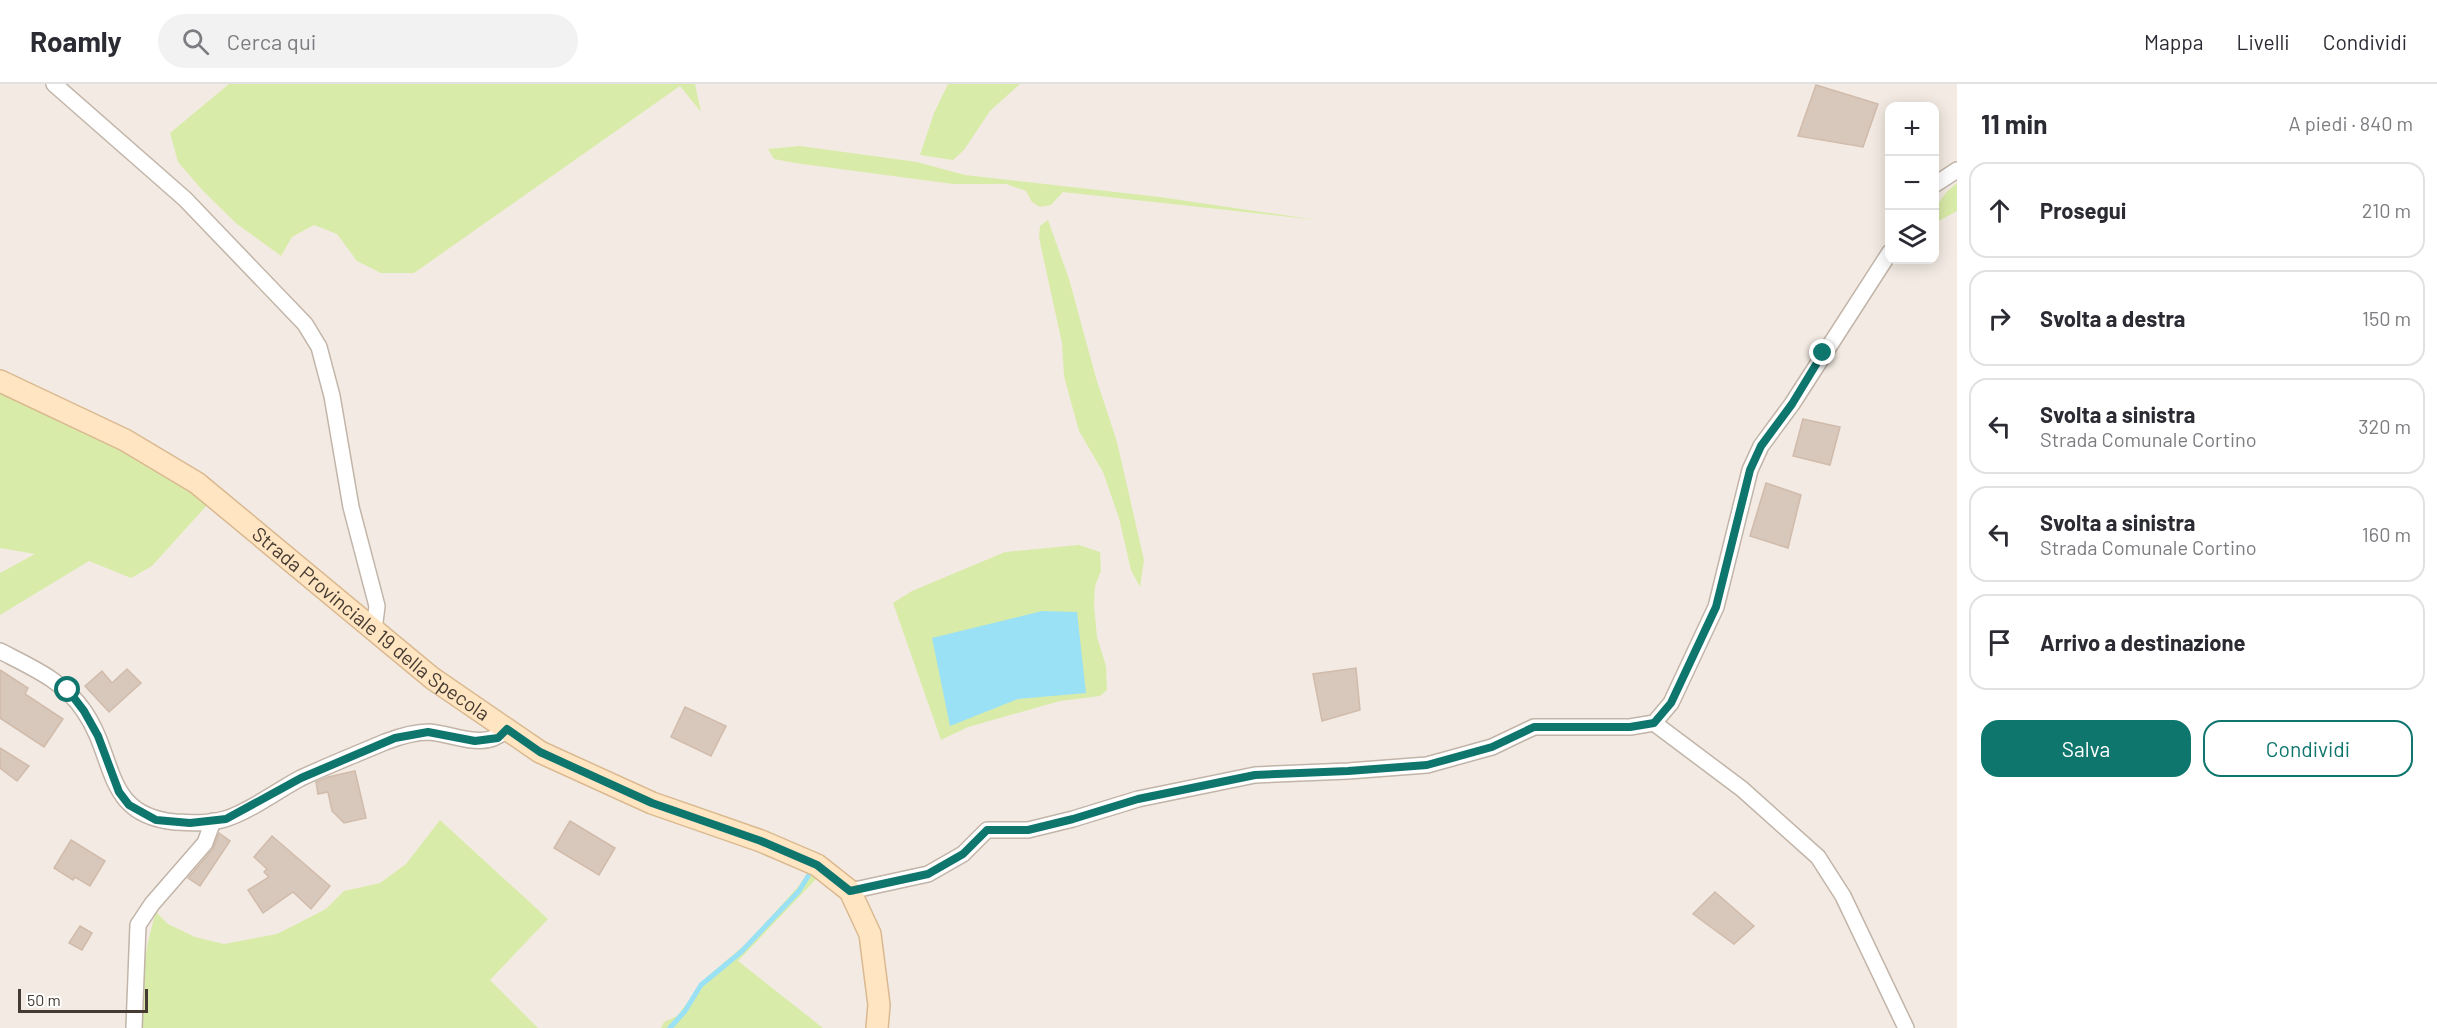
<!DOCTYPE html>
<html lang="it">
<head>
<meta charset="utf-8">
<style>
  body { margin:0; font-family:Barlow,sans-serif; background:#f2f2f3; color:#2b2b33 }
  .controls { position:absolute; right:18px; top:18px; display:grid; overflow:hidden; border-radius:12px; box-shadow:0 3px 15px #0003 }
  .controls button { width:54px; height:54px; display:grid; place-items:center; padding:0; border:0; border-bottom:2px solid #e1e1e2; background:#fff; color:#2b2b33; font:30px sans-serif }
  .scale { position:absolute; left:18px; bottom:15px; width:130px; box-sizing:border-box; padding-left:6px; border:3px solid #453b33; border-top:0; font-size:16px; line-height:21px; white-space:nowrap; color:#453b33; -webkit-text-stroke:4px #fff; paint-order:stroke }
  .stop { position:absolute; width:18px; height:18px; margin:-14px; border:4px solid #0f766e; border-radius:50%; background:#fff }
  .stop.end { background:#0f766e; border-color:#fff; box-shadow:0 2px 6px #0008 }
  .list { margin:0; padding:0; list-style:none }
  h2 { display:flex; justify-content:space-between; align-items:center; height:78px; margin:0; padding:0 24px; font-size:26px }
  h2 small { font-size:20px; font-weight:400; color:#7c7c81 }
  .list li { display:grid; grid-template-columns:39px 1fr auto; gap:18px; align-items:center; box-sizing:border-box; height:96px; margin:0 12px 12px; padding:0 12px; border:2px solid #e1e1e2; border-radius:18px }
  .list b { display:block; font-size:22px; white-space:nowrap }
  .list p { margin:0; font-size:20px; white-space:nowrap; color:#7c7c81 }
  .list em { font-size:20px; font-style:normal; color:#7c7c81 }
  .actions { display:flex; gap:12px; padding:18px 24px }
  .actions a { flex:1; padding:14px 0; border:2px solid #0f766e; border-radius:18px; text-align:center; font-size:21px; color:#0f766e }
  .actions .main { background:#0f766e; color:#fff }
  .icon { flex:none; width:33px; height:33px; fill:none; stroke:currentColor; stroke-width:2; stroke-linecap:round; stroke-linejoin:round }
  .map { position:relative; flex:none; width:1957px; height:944px; overflow:hidden }
  header { display:flex; align-items:center; gap:36px; box-sizing:border-box; height:84px; padding:0 30px; background:#fff; border-bottom:2px solid #e1e1e2 }
  header strong { font-size:28px }
  nav { display:flex; gap:33px; margin-inline-start:auto; font-size:21px }
  .search { width:420px; height:54px; background:#f2f2f3; display:flex; align-items:center; gap:15px; box-sizing:border-box; padding:0 21px; border-radius:33px; color:#7c7c81; font-size:22px }
  main { display:flex }
  aside { flex:1; background:#fff }
  .map>svg:first-child { display:block }
  .green { fill:#d9eba8; fill-rule:evenodd }
  .water { fill:#9ae1f5 }
  .lines { fill:none; stroke-linecap:round; stroke-linejoin:round }
  .stream { stroke:#9ae1f5; stroke-width:5 }
  .building { fill:#d8c7bb; stroke:#d1bbab; stroke-width:1.5 }
  .minor-casing { stroke:#c2b4a8; stroke-width:18 }
  .secondary-casing { stroke:#dab991; stroke-width:24 }
  .minor { stroke:#fff; stroke-width:15 }
  .secondary { stroke:#ffe5c1; stroke-width:21 }
  .route { stroke:#0f766e; stroke-width:8 }
  .labels { text-anchor:middle; stroke-width:4.5; stroke-linejoin:round; paint-order:stroke }
  .street-label { font-size:20px; fill:#453b33; stroke:#fff }
</style>
</head>
<body>
<header>
<strong>Roamly</strong>
<div class="search"><svg class="icon" aria-label="search" viewBox="0 0 24 24"><circle cx="10" cy="10" r="6"/><path d="M15 15l6 6"/></svg>Cerca qui</div>
<nav><a>Mappa</a><a>Livelli</a><a>Condividi</a></nav>
</header>
<main>
<div class="map">
<svg width="1957" height="944" viewBox="0 0 1957 944">
  <rect width="100%" height="100%" fill="#f3ebe3"/>
  <g class="green">
    <path d="M 229,0 L 695,0 L 701,28 L 680,2 L 414,189 L 381,189 L 357,177 L 337,150 L 314,141 L 292,153 L 281,172 L 237,140 L 203,107 L 178,78 L 170,49 Z"/>
    <path d="M 948,0 L 1020,0 L 990,27 L 964,66 L 953,76 L 920,71 L 934,29 Z"/>
    <path d="M 800,62 L 917,78 L 965,91 L 1160,113 L 1317,136 L 1063,108 L 1051,121 L 1040,123 L 1032,118 L 1026,107 L 1006,100 L 953,100 L 795,79 L 774,75 L 768,65 Z"/>
    <path d="M 1957,99 L 1957,127 L 1935,139 C 1934,121 1943,110 1957,99 Z"/>
    <path d="M 1048,136 L 1069,195 L 1096,294 L 1117,358 L 1144,476 L 1140,503 L 1131,486 L 1119,434 L 1103,388 L 1079,347 L 1064,292 L 1062,259 L 1039,154 L 1040,142 Z"/>
    <path d="M 0,300 L 157,381 L 209,419 L 152,482 L 131,494 L 89,477 L 0,531 L 0,489 L 35,470 L 0,464 Z"/>
    <path d="M 1079,461 L 1100,468 L 1101,487 L 1095,502 L 1094,521 L 1097,553 L 1106,582 L 1107,606 L 1100,612 L 1060,617 L 968,643 L 941,656 L 893,519 L 912,507 L 1005,468 ZM 1076,528 L 1085,608 L 1018,615 Z"/>
    <path d="M 440,736 L 548,835 L 490,896 L 538,944 L 143,944 C 140,905 144,865 156,828 L 168,840 L 195,853 L 224,860 L 277,850 L 326,825 L 344,807 L 380,799 L 406,780 Z"/>
    <path d="M 810,786 L 818,793 L 738,877 L 823,944 L 661,944 L 664,938 L 677,932 L 707,893 L 748,858 L 797,804 Z"/>
  </g>
  <path class="water" d="M 1042,527 L 1077,528 L 1086,609 L 1018,615 L 950,642 L 932,554 Z"/>
  <g class="lines">
    <path class="stream" d="M 670,944 L 685,927 L 701,901 L 741,868 L 799,807 L 810,789"/>
  </g>
  <g class="building">
    <path d="M 1816,1 L 1878,20 L 1863,63 L 1798,52 Z"/>
    <path d="M 1803,335 L 1840,343 L 1830,381 L 1793,372 Z"/>
    <path d="M 1766,399 L 1801,411 L 1788,464 L 1750,452 Z"/>
    <path d="M 1356,584 L 1360,626 L 1322,637 L 1313,590 Z"/>
    <path d="M 127,585 L 141,599 L 109,628 L 85,602 L 102,587 L 112,599 Z"/>
    <path d="M 0,586 L 28,604 L 25,610 L 63,635 L 44,663 L 0,634 Z"/>
    <path d="M 685,623 L 726,642 L 711,672 L 671,653 Z"/>
    <path d="M 0,664 L 29,682 L 17,697 L 0,684 Z"/>
    <path d="M 355,687 L 366,734 L 344,739 L 332,727 L 328,708 L 318,710 L 316,698 L 328,693 Z"/>
    <path d="M 570,737 L 615,764 L 599,791 L 554,764 Z"/>
    <path d="M 219,749 L 230,757 L 200,802 L 188,794 L 213,765 Z"/>
    <path d="M 272,752 L 330,802 L 311,825 L 293,808 L 263,829 L 248,806 L 269,793 L 264,788 L 267,785 L 254,773 Z"/>
    <path d="M 71,756 L 105,777 L 90,802 L 75,793 L 73,796 L 54,784 Z"/>
    <path d="M 1715,808 L 1754,842 L 1734,860 L 1693,830 Z"/>
    <path d="M 80,842 L 92,849 L 82,866 L 69,859 Z"/>
  </g>
  <g class="lines">
    <defs>
      <g id="minor">
        <path d="M 54,0 L 185,115 L 305,240 L 319,263 L 332,312 L 351,423 L 377,522 L 374,546"/>
        <path d="M 1934,101 L 1957,86"/>
        <path d="M 0,567 C 31,583 64,597 84,627 C 117,675 103,731 175,738 C 191,739 209,740 225,735 C 249,728 278,706 301,694 C 329,681 357,670 385,658 C 398,653 416,648 429,648 C 456,650 484,668 507,645"/>
        <path d="M 1654,639 L 1742,705 L 1818,773 L 1843,812 L 1906,944"/>
        <path d="M 850,807 L 928,790 L 963,770 L 987,746 L 1028,746 L 1073,735 L 1138,715 L 1255,691 L 1348,687 L 1427,681 L 1492,663 L 1534,643 L 1630,643 L 1654,639 L 1671,619 L 1716,523 L 1750,386 L 1761,362 L 1792,320 L 1890,168"/>
        <path d="M 134,944 L 138,841 L 152,820 L 205,759 L 213,737"/>
      </g>
      <g id="secondary">
        <path id="s1" d="M 0,297 L 125,356 L 197,399 L 432,594 L 540,668 L 652,719 L 761,757 L 817,781 L 850,807 L 870,850 L 879,921 L 877,944"/>
      </g>
    </defs>
    <use href="#minor" class="minor-casing"/>
    <use href="#secondary" class="secondary-casing"/>
    <use href="#minor" class="minor"/>
    <use href="#secondary" class="secondary"/>
  </g>
  <g class="lines">
    <path class="route" d="M 68,606 L 84,627 L 98,652 L 119,708 L 129,721 L 156,736 L 190,739 L 226,735 L 301,694 L 395,654 L 428,648 L 475,657 L 498,654 L 507,645 L 540,668 L 652,719 L 761,757 L 817,781 L 850,807 L 928,790 L 963,770 L 987,746 L 1028,746 L 1073,735 L 1138,715 L 1255,691 L 1348,687 L 1427,681 L 1492,663 L 1534,643 L 1630,643 L 1654,639 L 1671,619 L 1716,523 L 1750,386 L 1761,362 L 1792,320 L 1823,269"/>
  </g>
  <g class="labels">
    <g class="street-label">
      <text dy="7" stroke="none"><textPath href="#s1" startOffset="446">Strada Provinciale 19 della Specola</textPath></text>
    </g>
  </g>
</svg>
<div class="controls">
<button>+</button>
<button>−</button>
<button><svg class="icon" aria-label="layers" viewBox="0 0 24 24"><path d="M12 4l9 5-9 5-9-5zM3 14l9 5 9-5"/></svg></button>
</div>
<div class="scale">50 m</div>
<div class="stop" style="left:68px;top:606px"></div>
<div class="stop end" style="left:1823px;top:269px"></div>
</div>
<aside>
<h2>11 min<small>A piedi · 840 m</small></h2>
<ul class="list">
<li><svg class="icon" aria-label="ahead" viewBox="0 0 24 24"><path d="M12 20V5M6 11l6-6 6 6"/></svg><div><b>Prosegui</b></div><em>210 m</em></li>
<li><svg class="icon" aria-label="right" viewBox="0 0 24 24"><path d="M7 20v-9h11M14 6l5 5-5 5"/></svg><div><b>Svolta a destra</b></div><em>150 m</em></li>
<li><svg class="icon" aria-label="left" viewBox="0 0 24 24"><path d="M17 20v-9H6M10 6l-5 5 5 5"/></svg><div><b>Svolta a sinistra</b><p>Strada Comunale Cortino</p></div><em>320 m</em></li>
<li><svg class="icon" aria-label="left" viewBox="0 0 24 24"><path d="M17 20v-9H6M10 6l-5 5 5 5"/></svg><div><b>Svolta a sinistra</b><p>Strada Comunale Cortino</p></div><em>160 m</em></li>
<li><svg class="icon" aria-label="arrive" viewBox="0 0 24 24"><path d="M6 21V4h12l-3 4 3 4H6"/></svg><div><b>Arrivo a destinazione</b></div></li>
</ul>
<div class="actions"><a class="main">Salva</a><a>Condividi</a></div>
</aside>
</main>
</body>
</html>
